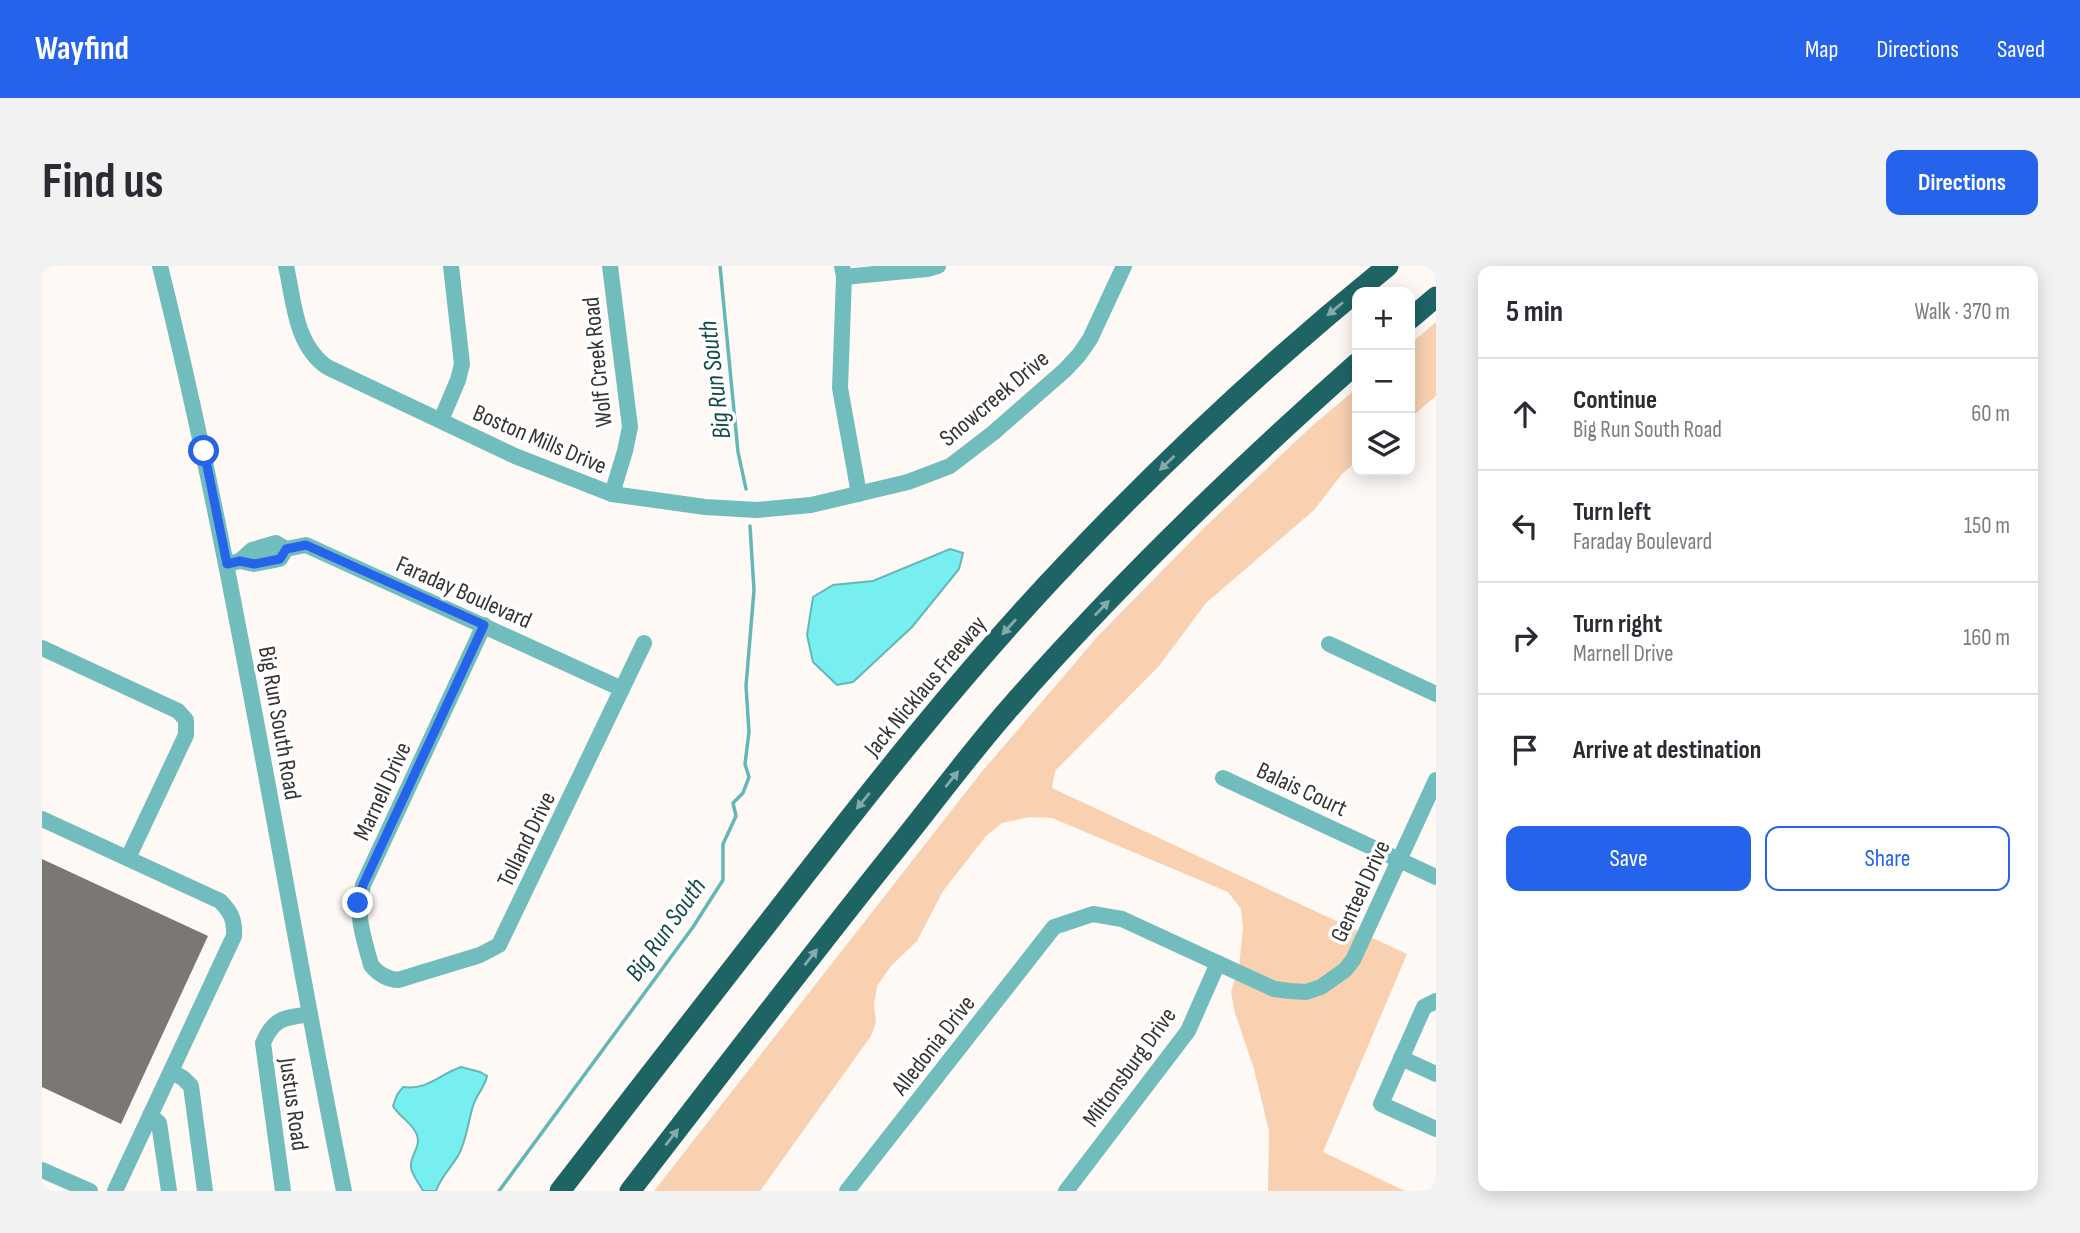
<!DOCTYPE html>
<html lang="en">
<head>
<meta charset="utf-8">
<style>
  body { margin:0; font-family:"Sofia Sans Condensed",sans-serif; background:#f2f2f3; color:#2b2b33 }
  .controls { position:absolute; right:21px; top:21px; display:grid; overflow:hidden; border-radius:14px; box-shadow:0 4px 18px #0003 }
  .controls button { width:63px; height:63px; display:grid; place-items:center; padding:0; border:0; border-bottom:2px solid #e1e1e2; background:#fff; color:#2b2b33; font:35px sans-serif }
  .stop { position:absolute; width:21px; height:21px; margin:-16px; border:5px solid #2563eb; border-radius:50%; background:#fff }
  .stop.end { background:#2563eb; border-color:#fff; box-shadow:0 2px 7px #0008 }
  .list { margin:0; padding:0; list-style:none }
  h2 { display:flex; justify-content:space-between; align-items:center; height:91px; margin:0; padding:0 28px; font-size:30px }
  h2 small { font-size:23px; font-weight:400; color:#7c7c81 }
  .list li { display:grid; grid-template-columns:46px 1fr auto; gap:21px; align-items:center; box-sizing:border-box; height:112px; padding:0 28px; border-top:2px solid #e1e1e2 }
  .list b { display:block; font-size:26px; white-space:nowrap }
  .list p { margin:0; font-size:23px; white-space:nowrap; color:#7c7c81 }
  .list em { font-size:23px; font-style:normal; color:#7c7c81 }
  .actions { display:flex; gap:14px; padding:21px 28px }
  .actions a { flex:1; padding:16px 0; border:2px solid #2563eb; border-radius:14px; text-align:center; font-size:24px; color:#2563eb }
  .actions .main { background:#2563eb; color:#fff }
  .icon { flex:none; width:38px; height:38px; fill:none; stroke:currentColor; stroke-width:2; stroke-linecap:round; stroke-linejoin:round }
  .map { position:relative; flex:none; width:1394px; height:925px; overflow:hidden; border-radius:14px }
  header { display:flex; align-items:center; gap:42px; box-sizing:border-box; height:98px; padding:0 35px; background:#2563eb; color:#fff }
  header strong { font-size:33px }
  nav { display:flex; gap:38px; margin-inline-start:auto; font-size:24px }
  .intro { display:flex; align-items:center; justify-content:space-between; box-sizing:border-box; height:168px; padding:0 42px }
  h1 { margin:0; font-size:49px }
  .button { padding:18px 32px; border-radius:14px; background:#2563eb; color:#fff; font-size:24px; font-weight:700 }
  main { display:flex; gap:42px; padding:0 42px }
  aside { flex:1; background:#fff; border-radius:14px; box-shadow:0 4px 18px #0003 }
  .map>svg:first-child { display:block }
  .green { fill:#f9d1b0 }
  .water { fill:#77eff0; stroke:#64b7b7; stroke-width:2 }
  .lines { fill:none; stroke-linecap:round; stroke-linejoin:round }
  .stream { stroke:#64b7b7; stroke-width:3.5 }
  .building { fill:#7b7773 }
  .minor { stroke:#71bdbd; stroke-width:16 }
  .highway { stroke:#1f6465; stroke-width:21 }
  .oneway { fill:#84aaaa }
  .route { stroke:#2563eb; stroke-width:9 }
  .labels { text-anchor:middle; stroke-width:7; stroke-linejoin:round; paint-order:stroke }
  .street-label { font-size:24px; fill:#363432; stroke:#fff }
  .water-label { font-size:26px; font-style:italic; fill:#124949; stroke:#fff }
</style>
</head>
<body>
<header>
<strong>Wayfind</strong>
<nav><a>Map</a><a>Directions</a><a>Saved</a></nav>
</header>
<div class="intro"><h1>Find us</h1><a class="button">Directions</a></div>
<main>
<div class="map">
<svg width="1394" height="925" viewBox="0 0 1394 925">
  <rect width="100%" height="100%" fill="#fef9f4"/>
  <g class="green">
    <path d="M 1394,56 L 1394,130 L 1368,152 L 1368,78 Z"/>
    <path d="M 1315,122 L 1315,195 L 1300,208 L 1272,244 L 1164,337 L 1117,400 L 1013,505 L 1010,522 L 1365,688 L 1281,886 L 1363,925 L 1226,925 L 1227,865 L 1212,803 L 1193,747 L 1189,726 L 1197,701 L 1201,662 L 1199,643 L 1186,626 L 1010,552 L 987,551 L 960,557 L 944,570 L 901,625 L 875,675 L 849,700 L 835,720 L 832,739 L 834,756 L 829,770 L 718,925 L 612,925 L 938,508 L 1056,370 L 1164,260 L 1270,160 Z"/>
  </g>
  <g class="water">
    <path d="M 908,283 L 921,287 L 917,303 L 870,361 L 811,416 L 795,419 L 771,396 L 765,369 L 771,331 L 791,319 L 831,315 Z"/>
    <path d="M 419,801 L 438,806 L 445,810 C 443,821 434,829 431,840 C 426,856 425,872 417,888 C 410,901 399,910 394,925 L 381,925 C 378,918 369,908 369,901 C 368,889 379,882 375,869 C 370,856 358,852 351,840 L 355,829 L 361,821 C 387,824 396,809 419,801 Z"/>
  </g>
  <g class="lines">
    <g class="stream">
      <path d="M 678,0 L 696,186 L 704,223"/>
      <path d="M 457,925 L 651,661 L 681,614 L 681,578 L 694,550 L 691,537 L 701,527 L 707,511 L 703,498 L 707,466 L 704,420 L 712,324 L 708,260"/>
    </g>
  </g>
  <path class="building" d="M 0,593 L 166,670 L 79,858 L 0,821 Z"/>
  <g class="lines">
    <g class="minor">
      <path d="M 118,0 C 194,305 240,617 302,925"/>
      <path d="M 244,0 C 252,35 253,79 285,101 L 473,190 L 570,228 L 663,241 L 715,244 L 769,239 L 866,216 L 908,200 L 951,167 L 1023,104 L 1037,89 L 1048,73 L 1082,0"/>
      <path d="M 568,0 L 588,161 L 583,185 L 570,228"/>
      <path d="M 800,0 L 802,11 L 798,122 L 817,228"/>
      <path d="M 802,11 L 885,3 L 896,0"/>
      <path d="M 399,154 L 416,114 L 420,98 L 409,0"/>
      <path d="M 198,295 L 210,284 L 234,277 L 244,283"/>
      <path d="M 185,298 L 198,295 L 212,298 L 238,293 L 244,283 L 264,279 L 580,423"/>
      <path d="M 442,359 L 321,619 C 313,650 321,669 329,699 C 336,708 345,713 356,714 L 438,689 L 457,679 L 602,377"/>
      <path d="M 1287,378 L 1394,428"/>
      <path d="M 0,382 L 136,445 L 144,454 L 144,469 L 86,592"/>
      <path d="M 1181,512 L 1394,611"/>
      <path d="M 0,553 L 178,635 C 189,646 193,654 192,670 L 73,925"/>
      <path d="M 1394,735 L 1382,741 L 1339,838 L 1394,863"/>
      <path d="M 1359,792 L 1394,808"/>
      <path d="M 129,806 L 141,812 L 149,820 L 163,925"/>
      <path d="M 108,849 L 117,857 L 127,925"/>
      <path d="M 0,904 L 48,925"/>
      <path d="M 241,925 L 221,777 C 232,751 243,752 268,748"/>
      <path d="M 805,925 L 1012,661 L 1051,648 L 1080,653 L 1232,723 L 1248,725 L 1264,726 L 1279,721 L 1303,704 L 1311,694 L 1394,514"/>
      <path d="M 1024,925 L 1146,765 L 1176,697"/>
    </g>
    <g class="highway">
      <path d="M 1368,53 L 1394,31"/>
      <path d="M 518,925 C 588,834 658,744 729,653 C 824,530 921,406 1029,293 C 1128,189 1234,90 1346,0"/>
      <path d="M 588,925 C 674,814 759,702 847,592 C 887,543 924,492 965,445 C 1073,321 1192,206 1315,97"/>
    </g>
  </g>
  <defs><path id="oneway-solid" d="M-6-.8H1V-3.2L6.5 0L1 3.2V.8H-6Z" transform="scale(1.75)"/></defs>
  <g class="oneway">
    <use href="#oneway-solid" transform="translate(1293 43) rotate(140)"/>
    <use href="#oneway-solid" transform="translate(1125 197) rotate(136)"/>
    <use href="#oneway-solid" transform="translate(1060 342) rotate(-46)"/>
    <use href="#oneway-solid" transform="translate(967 361) rotate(132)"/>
    <use href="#oneway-solid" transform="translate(910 513) rotate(-51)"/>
    <use href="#oneway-solid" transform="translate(821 535) rotate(129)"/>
    <use href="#oneway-solid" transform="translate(769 691) rotate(-52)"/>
    <use href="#oneway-solid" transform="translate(630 871) rotate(-52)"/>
  </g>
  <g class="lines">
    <path class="route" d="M 162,185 L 185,298 L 198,295 L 212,298 L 238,293 L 244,283 L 264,279 L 442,359 L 321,619 L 316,637"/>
  </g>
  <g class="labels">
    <g class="street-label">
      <text transform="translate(555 96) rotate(-96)" y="8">Wolf Creek Road</text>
      <text transform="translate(952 132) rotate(-40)" y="8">Snowcreek Drive</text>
      <text transform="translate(498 173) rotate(23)" y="8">Boston Mills Drive</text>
      <text transform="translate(422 326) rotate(24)" y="8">Faraday Boulevard</text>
      <text transform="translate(883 420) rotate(-50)" y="8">Jack Nicklaus Freeway</text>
      <text transform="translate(238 457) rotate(80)" y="8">Big Run South Road</text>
      <text transform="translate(1260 523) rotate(25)" y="8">Balais Court</text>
      <text transform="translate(340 525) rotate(-65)" y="8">Marnell Drive</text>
      <text transform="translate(484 573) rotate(-64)" y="8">Tolland Drive</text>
      <text transform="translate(1318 625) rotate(-65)" y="8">Genteel Drive</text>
      <text transform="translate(891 779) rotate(-52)" y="8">Alledonia Drive</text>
      <text transform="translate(1087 801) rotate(-54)" y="8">Miltonsburg Drive</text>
      <text transform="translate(252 838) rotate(82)" y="8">Justus Road</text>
    </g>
    <g class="water-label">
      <text transform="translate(672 114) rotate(-97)" y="9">Big Run South</text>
      <text transform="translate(623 663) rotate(-55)" y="9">Big Run South</text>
    </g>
  </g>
</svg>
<div class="controls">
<button>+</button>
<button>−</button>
<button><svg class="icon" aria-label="layers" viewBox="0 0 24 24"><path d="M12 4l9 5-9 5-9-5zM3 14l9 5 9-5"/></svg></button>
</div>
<div class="stop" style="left:162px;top:185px"></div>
<div class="stop end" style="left:316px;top:637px"></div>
</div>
<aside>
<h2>5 min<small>Walk · 370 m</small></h2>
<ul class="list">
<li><svg class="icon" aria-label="ahead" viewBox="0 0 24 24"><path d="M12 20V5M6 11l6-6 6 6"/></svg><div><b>Continue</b><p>Big Run South Road</p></div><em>60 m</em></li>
<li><svg class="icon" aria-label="left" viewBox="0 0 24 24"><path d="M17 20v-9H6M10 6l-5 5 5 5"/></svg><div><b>Turn left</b><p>Faraday Boulevard</p></div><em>150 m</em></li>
<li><svg class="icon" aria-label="right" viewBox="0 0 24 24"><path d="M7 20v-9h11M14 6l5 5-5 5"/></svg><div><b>Turn right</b><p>Marnell Drive</p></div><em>160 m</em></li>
<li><svg class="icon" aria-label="arrive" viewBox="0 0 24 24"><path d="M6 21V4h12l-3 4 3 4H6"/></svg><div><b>Arrive at destination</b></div></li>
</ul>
<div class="actions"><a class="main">Save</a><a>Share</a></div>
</aside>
</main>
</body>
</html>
